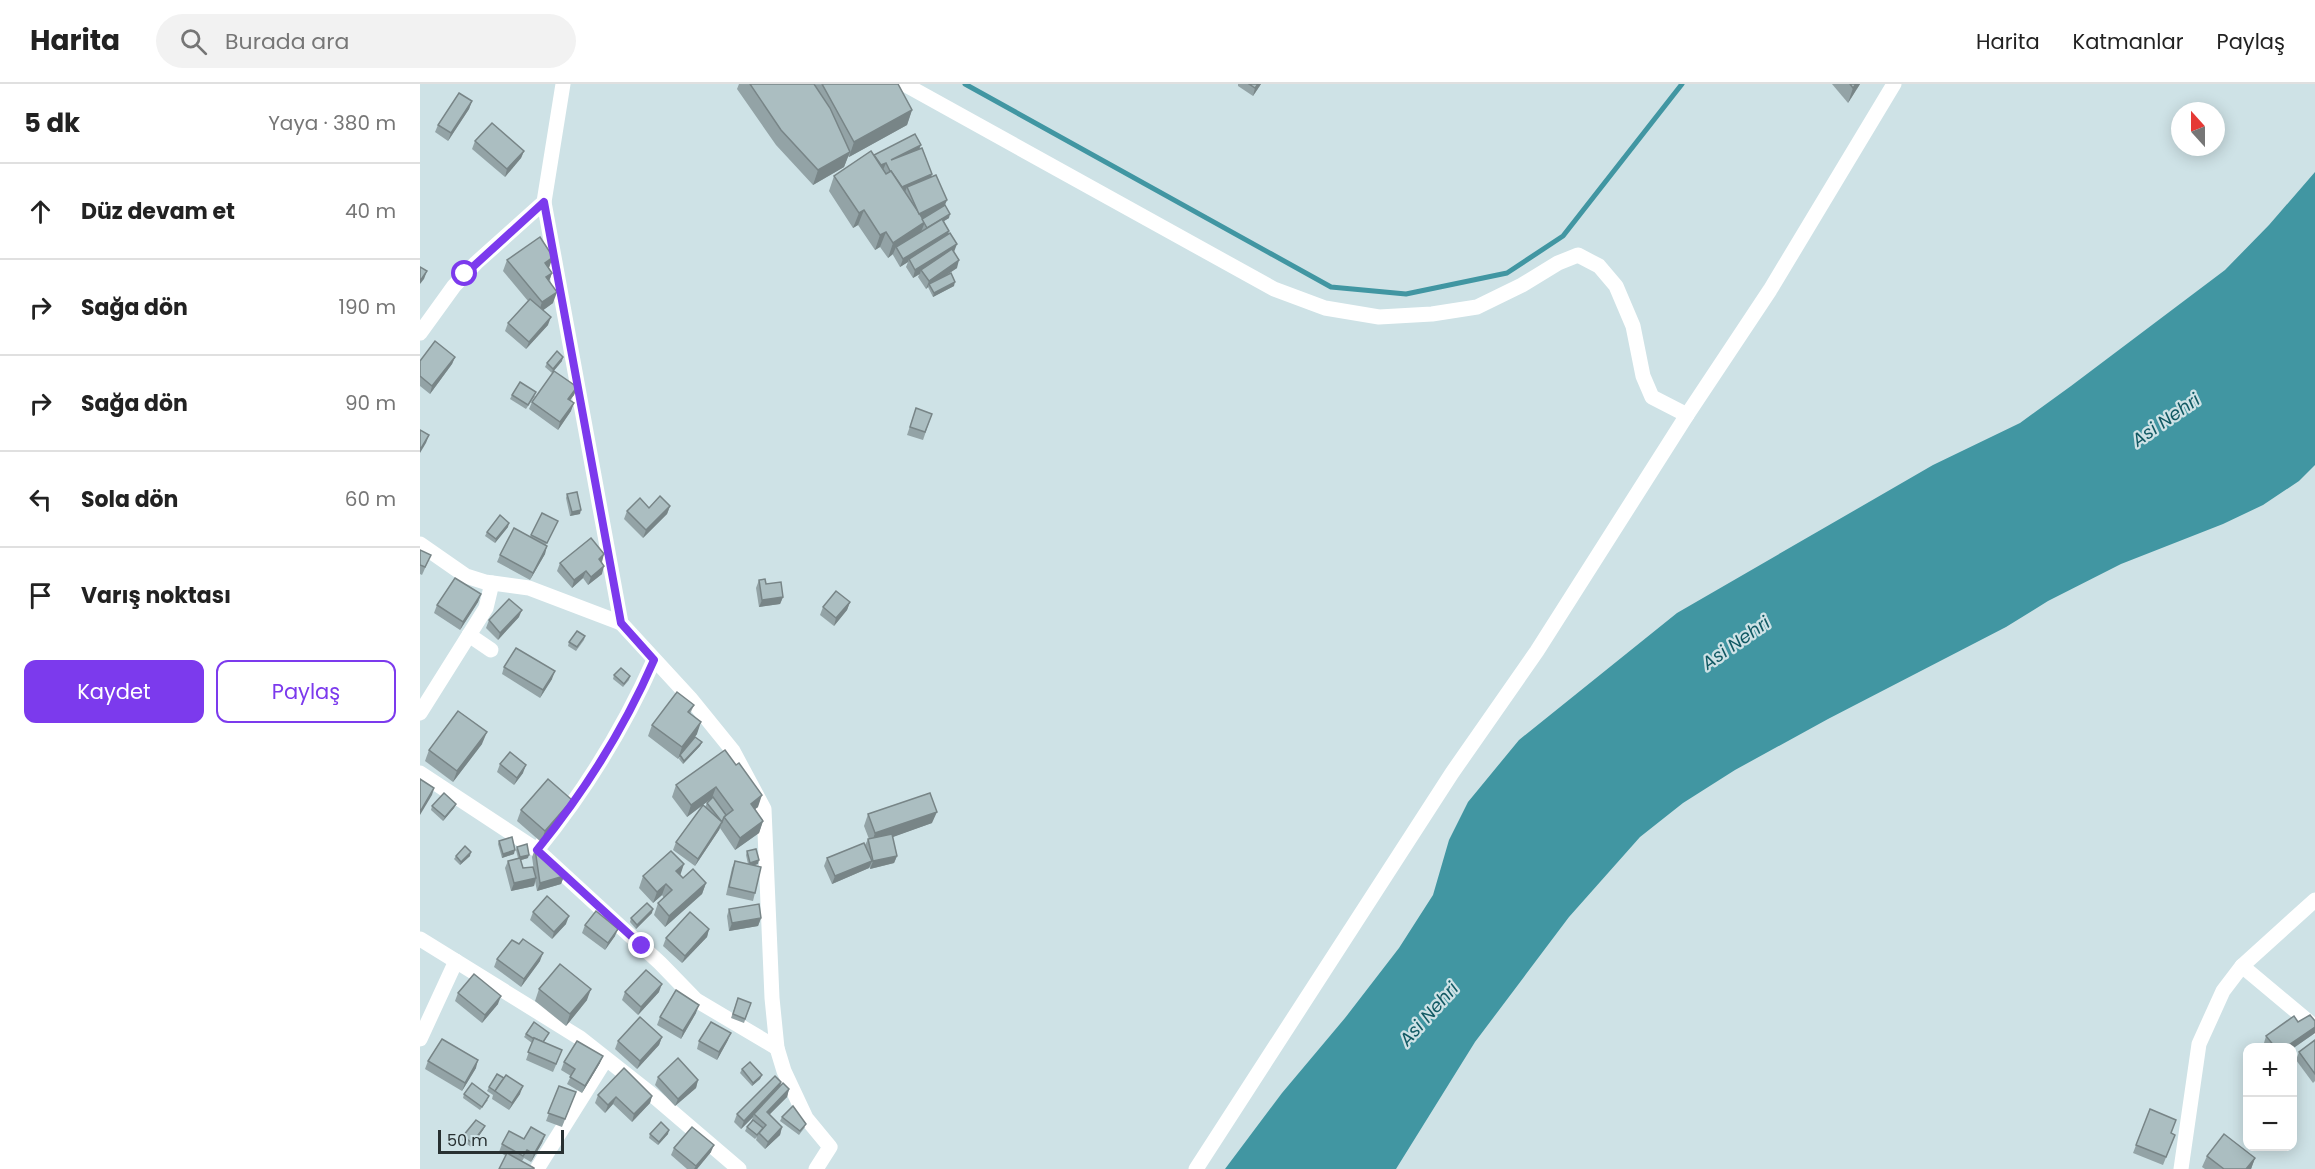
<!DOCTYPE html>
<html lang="tr">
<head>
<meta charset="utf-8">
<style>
  body { margin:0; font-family:Poppins,sans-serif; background:#f2f2f2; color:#222 }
  .controls { position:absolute; right:18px; bottom:18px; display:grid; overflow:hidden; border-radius:12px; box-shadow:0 3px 15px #0003 }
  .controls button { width:54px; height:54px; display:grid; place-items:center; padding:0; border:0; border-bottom:2px solid #e0e0e0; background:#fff; color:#222; font:30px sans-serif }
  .compass { position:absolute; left:1751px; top:18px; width:54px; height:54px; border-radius:50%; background:#fff; box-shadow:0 3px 15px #0003; rotate:339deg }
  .scale { position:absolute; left:18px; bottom:15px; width:126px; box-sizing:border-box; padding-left:6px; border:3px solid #283031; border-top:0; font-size:16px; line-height:21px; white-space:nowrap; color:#283031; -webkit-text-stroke:4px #cee2e6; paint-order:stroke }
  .stop { position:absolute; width:18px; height:18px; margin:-14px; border:4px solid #7c3aed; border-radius:50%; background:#fff }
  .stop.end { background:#7c3aed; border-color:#fff; box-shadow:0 2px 6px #0008 }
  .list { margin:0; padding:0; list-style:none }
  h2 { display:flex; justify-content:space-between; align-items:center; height:78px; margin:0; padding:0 24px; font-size:26px }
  h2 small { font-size:20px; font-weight:400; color:#767676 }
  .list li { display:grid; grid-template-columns:39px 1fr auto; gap:18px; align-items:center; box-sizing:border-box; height:96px; padding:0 24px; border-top:2px solid #e0e0e0 }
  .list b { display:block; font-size:22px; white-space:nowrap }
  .list em { font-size:20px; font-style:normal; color:#767676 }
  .actions { display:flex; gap:12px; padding:18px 24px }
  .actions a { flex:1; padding:14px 0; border:2px solid #7c3aed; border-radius:12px; text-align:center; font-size:21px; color:#7c3aed }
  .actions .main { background:#7c3aed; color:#fff }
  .icon { flex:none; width:33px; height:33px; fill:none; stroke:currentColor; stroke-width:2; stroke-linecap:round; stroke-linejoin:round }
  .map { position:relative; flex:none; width:1895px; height:1085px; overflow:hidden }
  header { display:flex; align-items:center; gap:36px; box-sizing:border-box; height:84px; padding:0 30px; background:#fff; border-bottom:2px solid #e0e0e0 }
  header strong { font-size:28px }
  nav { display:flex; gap:33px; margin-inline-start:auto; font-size:21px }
  .search { width:420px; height:54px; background:#f2f2f2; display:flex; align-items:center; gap:15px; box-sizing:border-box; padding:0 21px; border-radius:33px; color:#767676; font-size:22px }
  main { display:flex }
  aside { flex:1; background:#fff }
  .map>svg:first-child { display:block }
  .water { fill:#4196a2 }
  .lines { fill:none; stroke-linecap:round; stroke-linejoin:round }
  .stream { stroke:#4196a2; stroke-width:5 }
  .minor { stroke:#fff; stroke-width:15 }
  .wall { fill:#93a3a6 }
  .shaded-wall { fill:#788587 }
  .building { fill:#abbec1; stroke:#788587; stroke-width:1.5 }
  .route { stroke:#7c3aed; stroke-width:8 }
  .labels { text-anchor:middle; stroke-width:4.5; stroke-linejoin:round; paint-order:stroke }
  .water-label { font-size:18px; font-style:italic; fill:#115963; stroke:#cee2e6 }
</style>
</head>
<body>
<header>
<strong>Harita</strong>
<div class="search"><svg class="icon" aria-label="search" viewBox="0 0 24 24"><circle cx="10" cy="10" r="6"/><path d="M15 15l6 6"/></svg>Burada ara</div>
<nav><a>Harita</a><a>Katmanlar</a><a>Paylaş</a></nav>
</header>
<main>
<aside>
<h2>5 dk<small>Yaya · 380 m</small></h2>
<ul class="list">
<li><svg class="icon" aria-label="ahead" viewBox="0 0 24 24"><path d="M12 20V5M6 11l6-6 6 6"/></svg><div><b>Düz devam et</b></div><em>40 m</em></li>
<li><svg class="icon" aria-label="right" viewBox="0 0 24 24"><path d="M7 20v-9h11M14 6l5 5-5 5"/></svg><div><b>Sağa dön</b></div><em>190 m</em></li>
<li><svg class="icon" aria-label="right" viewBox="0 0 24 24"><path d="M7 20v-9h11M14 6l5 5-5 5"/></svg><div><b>Sağa dön</b></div><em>90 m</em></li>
<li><svg class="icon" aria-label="left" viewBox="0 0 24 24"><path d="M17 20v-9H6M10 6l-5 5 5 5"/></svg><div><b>Sola dön</b></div><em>60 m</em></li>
<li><svg class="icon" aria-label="arrive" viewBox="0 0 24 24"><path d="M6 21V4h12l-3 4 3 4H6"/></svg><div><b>Varış noktası</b></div></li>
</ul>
<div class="actions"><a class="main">Kaydet</a><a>Paylaş</a></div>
</aside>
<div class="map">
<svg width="1895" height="1085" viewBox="0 0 1895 1085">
  <rect width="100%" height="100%" fill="#cee2e6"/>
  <path class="water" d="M 1895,88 L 1895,381 L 1879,397 L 1843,421 L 1803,440 L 1701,480 L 1628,517 L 1586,543 L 1408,635 L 1315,686 L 1263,719 L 1220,753 L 1149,833 L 1055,958 L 976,1085 L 805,1085 L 862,1009 L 925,934 L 979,864 L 1013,811 L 1029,756 L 1048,718 L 1099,656 L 1257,529 L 1513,381 L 1600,339 L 1651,302 L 1805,186 L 1849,141 Z"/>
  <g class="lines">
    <path class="stream" d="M 545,0 L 911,203 L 986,210 L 1087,189 L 1143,152 L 1262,0"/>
    <g class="minor">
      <path d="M 484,0 L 854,205 L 905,224 L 959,233 L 1012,230 L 1057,223 L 1102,201 L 1138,179 L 1158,171 L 1179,182 L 1196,202 L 1213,242 L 1223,292 L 1232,313 L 1267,331"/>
      <path d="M 124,118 L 201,539 L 270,614 L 313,667 L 344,725 L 352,914 L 357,964 L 364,987 L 386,1034 L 410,1063 L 396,1085"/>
      <path d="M 0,249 L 34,202 L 56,179 L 124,118 L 143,0"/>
      <path d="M 0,460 L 46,492 L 65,498 L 109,504 L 201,539"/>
      <path d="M 49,551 L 71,566"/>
      <path d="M 0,629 L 66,524 L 72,499"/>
      <path d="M 0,689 L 117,766 L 240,879 L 276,916 L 357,964"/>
      <path d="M 117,766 C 165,707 203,646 234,576"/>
      <path d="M 0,855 L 160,954 L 236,1014 L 319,1085"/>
      <path d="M 1822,882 L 1895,943"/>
      <path d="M 0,955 L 36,877"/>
      <path d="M 117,1085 L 186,975"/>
      <path d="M 776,1085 L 1032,689 L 1117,567 L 1267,331 L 1350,206 L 1474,0"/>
      <path d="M 1761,1085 L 1779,960 L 1803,907 L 1822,882 L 1895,816"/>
    </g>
  </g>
  <g class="wall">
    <path d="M 319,0 L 478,0 L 492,26 L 487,41 L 429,73 L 428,72 L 424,83 L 393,101 L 356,61 L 317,5 Z"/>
    <path d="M 818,0 L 841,0 L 833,12 L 818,2 Z"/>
    <path d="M 1412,0 L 1440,0 L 1428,19 Z"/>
    <path d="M 52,17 L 49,25 L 28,57 L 15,48 L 18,41 Z"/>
    <path d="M 55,57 L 104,67 L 101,74 L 85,93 L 52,65 Z"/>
    <path d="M 454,71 L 512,90 L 511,93 L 527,116 L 524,122 L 529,134 L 524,137 L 534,168 L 537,184 L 525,192 L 534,202 L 513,213 L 508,203 L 506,205 L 498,193 L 500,189 L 493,194 L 486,183 L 488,178 L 480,183 L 473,171 L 473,170 L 468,174 L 460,163 L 455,166 L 438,141 L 433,144 L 409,107 L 414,92 Z"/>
    <path d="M 87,176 L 129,184 L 132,189 L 129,197 L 133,219 L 123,226 L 128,241 L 106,265 L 85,247 L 88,239 L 108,217 L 83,187 Z"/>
    <path d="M 35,273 L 32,280 L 10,310 L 0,302 L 0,277 Z"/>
    <path d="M 142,277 L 132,289 L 125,283 L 127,279 Z"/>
    <path d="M 157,303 L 154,311 L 150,316 L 151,327 L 138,346 L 109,325 L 112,318 Z"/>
    <path d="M 92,311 L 115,312 L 106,325 L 90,315 Z"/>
    <path d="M 496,324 L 512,330 L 503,356 L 487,351 Z"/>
    <path d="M 147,410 L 160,430 L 150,432 L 146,414 Z"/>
    <path d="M 250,422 L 247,430 L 223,454 L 204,435 L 207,427 Z"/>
    <path d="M 122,429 L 138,437 L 126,461 L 125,470 L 110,496 L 77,478 L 80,471 L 110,453 Z"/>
    <path d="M 88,443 L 75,459 L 65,452 L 67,448 Z"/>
    <path d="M 0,466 L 11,471 L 2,491 L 0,490 Z"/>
    <path d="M 181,478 L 182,490 L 168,501 L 163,494 L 152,504 L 137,487 L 140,479 Z"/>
    <path d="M 339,496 L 363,513 L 360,520 L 339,523 L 336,504 Z"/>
    <path d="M 61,510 L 58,518 L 40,546 L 14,529 L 17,521 Z"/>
    <path d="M 430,518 L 427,526 L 414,542 L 400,531 L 403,523 Z"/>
    <path d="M 99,533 L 78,556 L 66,544 L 69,536 Z"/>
    <path d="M 165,552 L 164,556 L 156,567 L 148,562 L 149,558 Z"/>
    <path d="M 84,583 L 132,595 L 120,614 L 82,590 Z"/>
    <path d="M 194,591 L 210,592 L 209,596 L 203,603 L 193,595 Z"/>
    <path d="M 274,621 L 270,630 L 277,650 L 266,664 L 282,658 L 280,662 L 263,680 L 259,675 L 260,672 L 258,675 L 228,652 L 232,641 Z"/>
    <path d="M 62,660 L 33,698 L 5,677 L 9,666 Z"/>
    <path d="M 80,680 L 103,689 L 94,701 L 77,688 Z"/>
    <path d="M 316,681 L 338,723 L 335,725 L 343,737 L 339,749 L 315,766 L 300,744 L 301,742 L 299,746 L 275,782 L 253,766 L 256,758 L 287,725 L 285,723 L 287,719 L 292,714 L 267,733 L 252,713 L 256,701 Z"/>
    <path d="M 36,720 L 34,724 L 23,737 L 11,726 L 12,722 Z"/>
    <path d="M 101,726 L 148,727 L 121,758 L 97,737 Z"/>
    <path d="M 448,730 L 512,739 L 472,753 L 477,772 L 474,779 L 450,785 L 450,783 L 449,784 L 412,800 L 404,782 L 407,774 L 445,761 L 448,755 L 449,755 L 444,742 Z"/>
    <path d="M 79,757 L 94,770 L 82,774 L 78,760 Z"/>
    <path d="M 97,763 L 108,774 L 101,776 L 103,784 L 114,787 L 112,773 L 115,765 L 144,792 L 141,800 L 117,807 L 115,797 L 114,802 L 91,807 L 85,784 L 88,777 L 98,774 L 96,766 Z"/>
    <path d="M 327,767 L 338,780 L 334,781 L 335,809 L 333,817 L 306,811 L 312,784 L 315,777 L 328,780 L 326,771 Z"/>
    <path d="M 36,772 L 50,772 L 40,781 L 34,775 Z"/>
    <path d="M 260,791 L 263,794 L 286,799 L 282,810 L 245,843 L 234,831 L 238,819 L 244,814 L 242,811 L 233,819 L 219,804 L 223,792 Z"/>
    <path d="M 309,825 L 341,834 L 338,842 L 309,847 L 307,832 Z"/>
    <path d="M 113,828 L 146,840 L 132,855 L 110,836 Z"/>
    <path d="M 232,829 L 216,845 L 210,838 L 211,834 Z"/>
    <path d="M 165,841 L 195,852 L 185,866 L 162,849 Z"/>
    <path d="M 289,845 L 287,853 L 262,879 L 243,862 L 246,854 Z"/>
    <path d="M 77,875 L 120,877 L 101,903 L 74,883 Z"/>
    <path d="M 119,905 L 167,916 L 146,942 L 115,917 Z"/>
    <path d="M 205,908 L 239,908 L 218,931 L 202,916 Z"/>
    <path d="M 38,909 L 78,920 L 62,939 L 35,917 Z"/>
    <path d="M 318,914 L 331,919 L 324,939 L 311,934 Z"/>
    <path d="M 276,929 L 261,955 L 237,941 L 240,933 Z"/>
    <path d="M 1895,937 L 1895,949 L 1872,965 L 1872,963 L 1846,963 L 1844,959 L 1846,952 L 1878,938 Z"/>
    <path d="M 129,949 L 124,958 L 139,974 L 133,988 L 106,976 L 112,959 L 104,953 L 106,950 Z"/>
    <path d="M 242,953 L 239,961 L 217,985 L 195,965 L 198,957 Z"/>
    <path d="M 308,956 L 297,976 L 277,965 L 279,957 Z"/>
    <path d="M 1895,956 L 1895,997 L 1893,999 L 1876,976 L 1879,968 Z"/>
    <path d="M 8,977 L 56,984 L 42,1007 L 5,985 Z"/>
    <path d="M 144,978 L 180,979 L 162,1009 L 147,1000 L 151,992 L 141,986 Z"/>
    <path d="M 322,985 L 342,991 L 340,995 L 332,1002 L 320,989 Z"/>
    <path d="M 238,993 L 278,996 L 276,1004 L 255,1022 L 235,1001 Z"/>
    <path d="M 361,998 L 360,1003 L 369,1005 L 367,1013 L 349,1031 L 362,1043 L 360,1051 L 345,1065 L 336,1056 L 337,1053 L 335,1055 L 325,1047 L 327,1043 L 331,1038 L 333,1033 L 321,1045 L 314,1038 L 317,1030 Z"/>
    <path d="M 139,1002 L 156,1008 L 142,1043 L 126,1037 Z"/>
    <path d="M 69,1003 L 100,1010 L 89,1026 L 72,1015 L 73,1011 L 67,1007 Z"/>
    <path d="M 44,1010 L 68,1016 L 60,1026 L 43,1014 Z"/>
    <path d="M 178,1011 L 232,1012 L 230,1019 L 212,1038 L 193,1020 L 185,1029 L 175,1019 Z"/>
    <path d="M 1730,1025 L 1751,1049 L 1755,1051 L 1743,1081 L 1713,1069 Z"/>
    <path d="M 362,1033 L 385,1043 L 379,1051 L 360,1037 Z"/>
    <path d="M 65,1042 L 63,1046 L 51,1063 L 42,1056 L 43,1052 Z"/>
    <path d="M 230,1050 L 248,1050 L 238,1061 L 229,1054 Z"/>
    <path d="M 125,1051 L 122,1059 L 111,1078 L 104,1074 L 102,1077 L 86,1072 L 79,1068 L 82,1060 Z"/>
    <path d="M 254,1064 L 291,1068 L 277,1085 L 267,1085 L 251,1071 Z"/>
    <path d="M 1787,1072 L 1835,1074 L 1831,1085 L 1785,1085 L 1782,1083 Z"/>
  </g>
  <g class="shaded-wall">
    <path d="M 838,0 L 841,0 L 833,12 L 835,4 Z"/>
    <path d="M 1436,0 L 1440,0 L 1428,19 L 1433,4 Z"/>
    <path d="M 52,17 L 49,25 L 28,57 L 31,49 Z"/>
    <path d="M 492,26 L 487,41 L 429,73 L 434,58 Z"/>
    <path d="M 501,61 L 498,68 L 471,76 Z"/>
    <path d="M 104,67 L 101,74 L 85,93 L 87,85 Z"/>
    <path d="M 430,68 L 424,83 L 393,101 L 398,86 Z"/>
    <path d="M 466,79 L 463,86 L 459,82 Z"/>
    <path d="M 512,90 L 509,98 L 487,103 L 485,108 L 477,105 Z"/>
    <path d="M 527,116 L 524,123 L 496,138 L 499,130 Z"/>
    <path d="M 444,126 L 438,141 L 433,144 L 439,129 Z"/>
    <path d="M 530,130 L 529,134 L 506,148 L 507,144 Z"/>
    <path d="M 505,138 L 499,153 L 476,163 L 473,170 L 468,174 L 473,159 Z"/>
    <path d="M 529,147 L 527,154 L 489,175 L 488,178 L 480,183 L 483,175 Z"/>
    <path d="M 466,148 L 460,163 L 455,166 L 460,151 Z"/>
    <path d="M 537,160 L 534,168 L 501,186 L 500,190 L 493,194 L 495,186 Z"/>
    <path d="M 133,173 L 129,184 L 121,190 L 125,179 Z"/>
    <path d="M 539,176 L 537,184 L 510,202 L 509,200 L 508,203 L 506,205 L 509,197 Z"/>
    <path d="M 7,187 L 4,195 L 0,200 L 0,197 Z"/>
    <path d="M 132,189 L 128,200 L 126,193 Z"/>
    <path d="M 535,198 L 534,202 L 513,213 L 514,209 Z"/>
    <path d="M 137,208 L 133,219 L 118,230 L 122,218 Z"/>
    <path d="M 131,233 L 128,241 L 106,265 L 109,258 Z"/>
    <path d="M 35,273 L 32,280 L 10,310 L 12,302 Z"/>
    <path d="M 143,273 L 142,277 L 132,289 L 133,285 Z"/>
    <path d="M 157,303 L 154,311 L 145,323 L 148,315 Z"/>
    <path d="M 154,319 L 151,327 L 138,346 L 140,338 Z"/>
    <path d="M 9,351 L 6,359 L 0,369 L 0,366 Z"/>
    <path d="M 250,422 L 247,430 L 223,454 L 226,446 Z"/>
    <path d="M 161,426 L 160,430 L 150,432 L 152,428 Z"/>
    <path d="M 89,439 L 88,443 L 75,459 L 76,455 Z"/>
    <path d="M 127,462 L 125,470 L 110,496 L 113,489 Z"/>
    <path d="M 184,470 L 182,478 L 176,483 L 179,475 Z"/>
    <path d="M 184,482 L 182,490 L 168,501 L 171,493 Z"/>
    <path d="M 166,487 L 163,494 L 152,504 L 154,496 Z"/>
    <path d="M 61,510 L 58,518 L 40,546 L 43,538 Z"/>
    <path d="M 363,513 L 360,520 L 339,523 L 342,516 Z"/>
    <path d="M 430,518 L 427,526 L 414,542 L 416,534 Z"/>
    <path d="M 102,526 L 99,533 L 78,556 L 80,549 Z"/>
    <path d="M 135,587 L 132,595 L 120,614 L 123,606 Z"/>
    <path d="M 281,638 L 277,650 L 258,675 L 262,663 Z"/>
    <path d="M 67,648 L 62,660 L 33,698 L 37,687 Z"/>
    <path d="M 282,658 L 280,662 L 263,680 L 264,677 Z"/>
    <path d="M 106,681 L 103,689 L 94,701 L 97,694 Z"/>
    <path d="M 296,703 L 292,714 L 267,733 L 271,721 Z"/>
    <path d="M 14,704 L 12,711 L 0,731 L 0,728 Z"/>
    <path d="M 342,711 L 338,723 L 327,731 L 331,720 Z"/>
    <path d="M 152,716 L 148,727 L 121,758 L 125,747 Z"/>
    <path d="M 36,720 L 34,724 L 23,737 L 25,733 Z"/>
    <path d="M 517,728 L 512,739 L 451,761 L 455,749 Z"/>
    <path d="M 343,737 L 339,749 L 315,766 L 320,754 Z"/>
    <path d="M 302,738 L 299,746 L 275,782 L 278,775 Z"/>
    <path d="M 95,766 L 94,770 L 82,774 L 83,770 Z"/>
    <path d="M 51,768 L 50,772 L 40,781 L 41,778 Z"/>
    <path d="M 109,771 L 108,774 L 98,777 L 100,773 Z"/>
    <path d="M 477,772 L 474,779 L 450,785 L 453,777 Z"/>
    <path d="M 339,776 L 338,780 L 329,783 L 330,779 Z"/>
    <path d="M 452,777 L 449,784 L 412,800 L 415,792 Z"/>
    <path d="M 264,780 L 260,792 L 256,787 Z"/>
    <path d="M 144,792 L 141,800 L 117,807 L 120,799 Z"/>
    <path d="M 116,794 L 114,802 L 91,807 L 94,799 Z"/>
    <path d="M 286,799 L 282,810 L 245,843 L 249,832 Z"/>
    <path d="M 246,800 L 242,811 L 233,819 L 237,808 Z"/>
    <path d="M 233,825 L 232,829 L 216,845 L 217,841 Z"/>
    <path d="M 149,832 L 146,840 L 132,855 L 134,848 Z"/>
    <path d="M 341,834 L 338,842 L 309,847 L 312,839 Z"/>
    <path d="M 198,845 L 195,852 L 185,866 L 188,859 Z"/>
    <path d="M 289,845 L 287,853 L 262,879 L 265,872 Z"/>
    <path d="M 123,869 L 120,877 L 101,903 L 104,895 Z"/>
    <path d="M 242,900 L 239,908 L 218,931 L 221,923 Z"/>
    <path d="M 171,905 L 167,916 L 146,942 L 150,930 Z"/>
    <path d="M 81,912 L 78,920 L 62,939 L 65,931 Z"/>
    <path d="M 279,921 L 276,929 L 261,955 L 263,947 Z"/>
    <path d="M 1895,943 L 1895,949 L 1872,965 L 1872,963 L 1866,963 Z"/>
    <path d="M 311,949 L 308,956 L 297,976 L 299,968 Z"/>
    <path d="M 242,953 L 239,961 L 217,985 L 220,977 Z"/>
    <path d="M 183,972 L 180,979 L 162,1009 L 165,1002 Z"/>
    <path d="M 58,976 L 56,984 L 42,1007 L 45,999 Z"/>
    <path d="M 342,991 L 340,995 L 332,1002 L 333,999 Z"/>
    <path d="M 278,996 L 276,1004 L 255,1022 L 258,1015 Z"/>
    <path d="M 361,998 L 359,1006 L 334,1030 L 333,1033 L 321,1045 L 324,1037 Z"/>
    <path d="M 103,1002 L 100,1010 L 89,1026 L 92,1019 Z"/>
    <path d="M 369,1005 L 367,1013 L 344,1036 L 347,1028 Z"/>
    <path d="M 232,1012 L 230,1019 L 212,1038 L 214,1030 Z"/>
    <path d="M 196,1013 L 193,1020 L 185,1029 L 188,1021 Z"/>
    <path d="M 65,1042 L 63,1046 L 51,1063 L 52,1059 Z"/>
    <path d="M 362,1043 L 360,1051 L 345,1065 L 348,1058 Z"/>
    <path d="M 249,1046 L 248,1050 L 238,1061 L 239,1058 Z"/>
    <path d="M 125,1051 L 122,1059 L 111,1078 L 114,1070 Z"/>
    <path d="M 294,1061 L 291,1068 L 277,1085 L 274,1085 L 276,1082 Z"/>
    <path d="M 1835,1074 L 1831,1085 L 1826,1085 Z"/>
  </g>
  <g class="building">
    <path d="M 330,0 L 394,0 L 410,24 L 430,68 L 398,86 L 361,46 Z"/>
    <path d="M 402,0 L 478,0 L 492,26 L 434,58 Z"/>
    <path d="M 829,0 L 838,0 L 835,4 Z"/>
    <path d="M 1430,0 L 1436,0 L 1433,4 Z"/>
    <path d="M 39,9 L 52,17 L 31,49 L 18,41 Z"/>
    <path d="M 72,39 L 104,67 L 87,85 L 55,57 Z"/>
    <path d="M 495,50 L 501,61 L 471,76 L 502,64 L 512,90 L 482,103 L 471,87 L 470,87 L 466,79 L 461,81 L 454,71 Z"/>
    <path d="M 451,67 L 466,90 L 471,87 L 505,138 L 473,159 L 466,148 L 460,151 L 444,126 L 439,129 L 414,92 Z"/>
    <path d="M 516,91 L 527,116 L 499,130 L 487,103 Z"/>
    <path d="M 525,121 L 530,130 L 507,144 L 502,135 Z"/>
    <path d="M 522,135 L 529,147 L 483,175 L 476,163 Z"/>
    <path d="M 530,149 L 537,160 L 495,186 L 489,175 Z"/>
    <path d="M 120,153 L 133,173 L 125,179 L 132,189 L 126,193 L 137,208 L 122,218 L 87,176 Z"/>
    <path d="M 532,165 L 539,176 L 509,197 L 501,186 Z"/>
    <path d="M 0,183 L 7,187 L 0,197 Z"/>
    <path d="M 531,189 L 535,198 L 514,209 L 509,200 Z"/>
    <path d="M 110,215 L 131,233 L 109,258 L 88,239 Z"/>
    <path d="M 15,257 L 35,273 L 12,302 L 0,292 L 0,277 Z"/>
    <path d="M 137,267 L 143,273 L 133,285 L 127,279 Z"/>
    <path d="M 134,287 L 157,303 L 148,315 L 154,319 L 140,338 L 112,318 Z"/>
    <path d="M 100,298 L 116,308 L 108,321 L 92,311 Z"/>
    <path d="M 496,324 L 512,330 L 505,348 L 490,343 Z"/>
    <path d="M 0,346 L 9,351 L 0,366 Z"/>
    <path d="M 157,408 L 161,426 L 152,428 L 147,410 Z"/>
    <path d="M 240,412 L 250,422 L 226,446 L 207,427 L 220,414 L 229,424 Z"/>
    <path d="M 122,429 L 138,437 L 127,459 L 111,451 Z"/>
    <path d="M 80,431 L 89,439 L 76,455 L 67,448 Z"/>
    <path d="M 94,444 L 127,462 L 113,489 L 80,471 Z"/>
    <path d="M 171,454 L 184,470 L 179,475 L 184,482 L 171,493 L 166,487 L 154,496 L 140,479 Z"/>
    <path d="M 0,466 L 11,471 L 5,483 L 0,481 Z"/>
    <path d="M 35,494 L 61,510 L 43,538 L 17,521 Z"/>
    <path d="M 345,495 L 346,500 L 361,498 L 363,513 L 342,516 L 339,496 Z"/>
    <path d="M 416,507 L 430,518 L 416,534 L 403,523 Z"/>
    <path d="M 89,515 L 102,526 L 80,549 L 69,536 Z"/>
    <path d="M 157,547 L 165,552 L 157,563 L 149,558 Z"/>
    <path d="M 96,564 L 135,587 L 123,606 L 84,583 Z"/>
    <path d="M 201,584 L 210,592 L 204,600 L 194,591 Z"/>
    <path d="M 257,608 L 274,621 L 268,628 L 281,638 L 262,663 L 232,641 Z"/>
    <path d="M 38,627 L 67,648 L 37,687 L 9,666 Z"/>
    <path d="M 275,653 L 282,658 L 264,677 L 260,671 Z"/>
    <path d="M 305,666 L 316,681 L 319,679 L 342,711 L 331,720 L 343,737 L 320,754 L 304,733 L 313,726 L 296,703 L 271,721 L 256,701 Z"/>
    <path d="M 90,668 L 106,681 L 97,694 L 80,680 Z"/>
    <path d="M 0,695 L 14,704 L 0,728 Z"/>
    <path d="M 128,695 L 152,716 L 125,747 L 101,726 Z"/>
    <path d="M 24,709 L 36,720 L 25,733 L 12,722 Z"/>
    <path d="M 510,709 L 517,728 L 455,749 L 448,730 Z"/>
    <path d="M 293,713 L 306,731 L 304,733 L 302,738 L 287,719 Z"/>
    <path d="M 283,721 L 302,738 L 278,775 L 256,758 Z"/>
    <path d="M 472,750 L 477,772 L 453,777 L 448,755 Z"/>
    <path d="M 92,753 L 95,766 L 83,770 L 79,757 Z"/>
    <path d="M 444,759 L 452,777 L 415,792 L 407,774 Z"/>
    <path d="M 107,760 L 109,771 L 100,773 L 97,763 Z"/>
    <path d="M 45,762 L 51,768 L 41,778 L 36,772 Z"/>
    <path d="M 115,765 L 131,781 L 144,792 L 120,799 Z"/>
    <path d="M 336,765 L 339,776 L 330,779 L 327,767 Z"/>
    <path d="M 251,767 L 264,780 L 256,787 L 263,794 L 273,785 L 286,799 L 249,832 L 238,819 L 252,806 L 246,800 L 237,808 L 223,792 Z"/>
    <path d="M 100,774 L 103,784 L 113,783 L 116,794 L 94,799 L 88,777 Z"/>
    <path d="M 315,777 L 341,783 L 335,809 L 309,803 Z"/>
    <path d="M 127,812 L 149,832 L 134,848 L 113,828 Z"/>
    <path d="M 227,819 L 233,825 L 217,841 L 211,834 Z"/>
    <path d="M 339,820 L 341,834 L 312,839 L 309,825 Z"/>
    <path d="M 176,827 L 198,845 L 188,859 L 165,841 Z"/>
    <path d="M 270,828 L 289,845 L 265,872 L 246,854 Z"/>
    <path d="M 103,855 L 123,869 L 104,895 L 77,875 L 92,856 L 99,860 Z"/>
    <path d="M 140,880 L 171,905 L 150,930 L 119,905 Z"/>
    <path d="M 226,886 L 242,900 L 221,923 L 205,908 Z"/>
    <path d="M 54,890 L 81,912 L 65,931 L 38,909 Z"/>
    <path d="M 256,906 L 279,921 L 263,947 L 240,933 Z"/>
    <path d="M 318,914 L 331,919 L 325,935 L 313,930 Z"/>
    <path d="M 1890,931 L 1895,937 L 1895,943 L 1866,963 L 1855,963 L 1846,952 L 1874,932 L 1878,938 Z"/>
    <path d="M 220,933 L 242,953 L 220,977 L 198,957 Z"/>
    <path d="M 114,938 L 129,949 L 123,958 L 114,954 L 114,955 L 106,950 Z"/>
    <path d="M 291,938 L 311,949 L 299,968 L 279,957 Z"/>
    <path d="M 114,954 L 142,966 L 136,980 L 108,968 Z"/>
    <path d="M 22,955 L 58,976 L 45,999 L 8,977 Z"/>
    <path d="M 1895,956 L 1895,990 L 1879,968 Z"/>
    <path d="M 157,957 L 183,972 L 165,1002 L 150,993 L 155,985 L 144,978 Z"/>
    <path d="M 1872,972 L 1876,976 L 1872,979 Z"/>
    <path d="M 258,974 L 278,996 L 258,1015 L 238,993 Z"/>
    <path d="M 330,978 L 342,991 L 333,999 L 322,985 Z"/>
    <path d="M 204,984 L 232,1012 L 214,1030 L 196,1013 L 188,1021 L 178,1011 Z"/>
    <path d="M 77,990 L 84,994 L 75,1007 L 69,1003 Z"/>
    <path d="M 86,991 L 103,1002 L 92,1019 L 75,1007 Z"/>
    <path d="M 355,992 L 361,998 L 324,1037 L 317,1030 Z"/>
    <path d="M 52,999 L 69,1012 L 62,1023 L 44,1010 Z"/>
    <path d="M 363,999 L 369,1005 L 347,1028 L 362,1043 L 348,1058 L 339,1049 L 346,1041 L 334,1030 Z"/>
    <path d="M 139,1002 L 156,1008 L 145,1035 L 128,1029 Z"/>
    <path d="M 373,1022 L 386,1040 L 380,1047 L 362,1033 Z"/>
    <path d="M 1730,1025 L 1756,1036 L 1751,1049 L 1755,1051 L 1746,1073 L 1716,1061 Z"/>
    <path d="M 56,1036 L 65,1042 L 52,1059 L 43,1052 Z"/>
    <path d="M 333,1036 L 343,1044 L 337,1051 L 327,1043 Z"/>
    <path d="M 241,1038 L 249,1046 L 239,1058 L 230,1050 Z"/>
    <path d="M 111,1043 L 125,1051 L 114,1070 L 107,1066 L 103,1072 L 82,1060 L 89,1047 L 104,1055 Z"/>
    <path d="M 272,1043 L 294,1061 L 276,1082 L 254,1064 Z"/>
    <path d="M 1804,1050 L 1835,1074 L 1826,1085 L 1804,1085 L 1787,1072 Z"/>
    <path d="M 87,1069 L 114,1084 L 114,1085 L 79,1085 Z"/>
  </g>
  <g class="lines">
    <path class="route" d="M 45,190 L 124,118 L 201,539 L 234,576 C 204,645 165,707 117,766 L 222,862"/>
  </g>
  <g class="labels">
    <g class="water-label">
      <text transform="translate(1746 336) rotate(-35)" y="6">Asi Nehri</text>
      <text transform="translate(1316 559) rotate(-35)" y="6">Asi Nehri</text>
      <text transform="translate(1009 930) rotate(-48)" y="6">Asi Nehri</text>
    </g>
  </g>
</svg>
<div class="controls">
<button>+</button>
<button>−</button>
</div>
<svg class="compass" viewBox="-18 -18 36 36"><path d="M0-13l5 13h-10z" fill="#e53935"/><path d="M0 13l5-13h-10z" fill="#767676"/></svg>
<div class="scale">50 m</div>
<div class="stop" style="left:45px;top:190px"></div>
<div class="stop end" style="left:222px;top:862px"></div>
</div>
</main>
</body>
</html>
